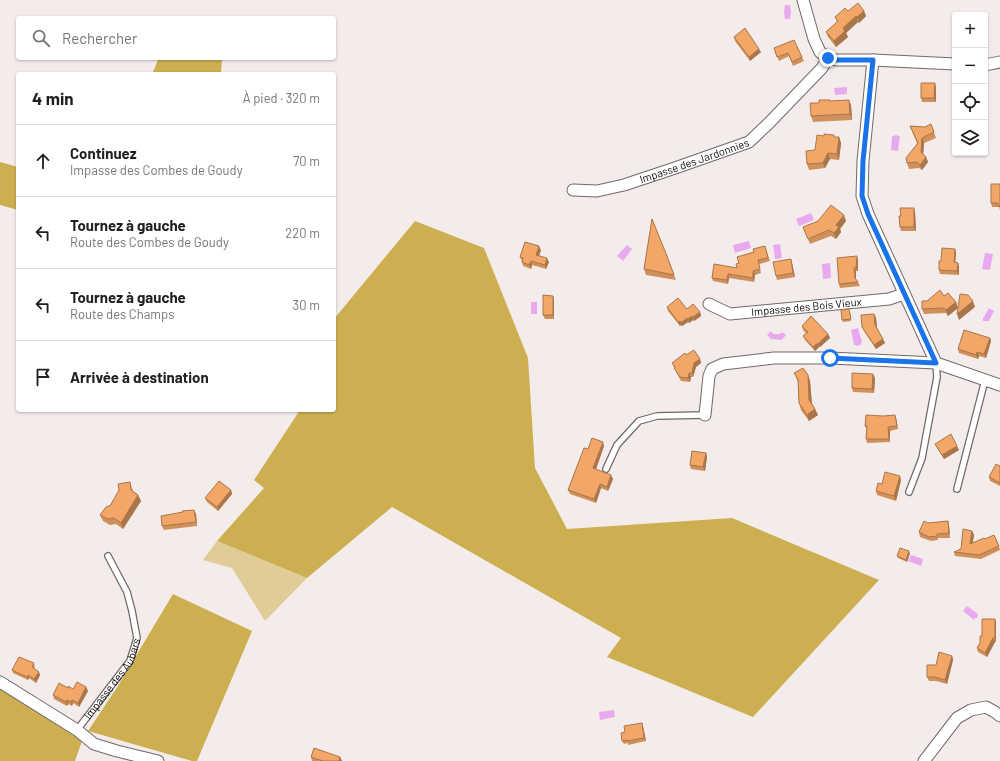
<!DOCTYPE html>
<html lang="fr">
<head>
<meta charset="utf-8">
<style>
  body { margin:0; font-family:Barlow,sans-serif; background:#f2f2f2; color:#202124 }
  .controls { position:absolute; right:12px; top:12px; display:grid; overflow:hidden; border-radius:4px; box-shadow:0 1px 3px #0004 }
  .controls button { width:36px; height:36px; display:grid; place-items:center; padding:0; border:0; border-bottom:1px solid #e0e0e0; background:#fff; color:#202124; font:20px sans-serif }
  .stop { position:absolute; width:12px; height:12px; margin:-9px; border:3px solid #1a73e8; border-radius:50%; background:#fff }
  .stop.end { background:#1a73e8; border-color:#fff; box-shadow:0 1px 4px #0008 }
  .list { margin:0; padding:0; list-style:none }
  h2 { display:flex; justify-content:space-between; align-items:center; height:52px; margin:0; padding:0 16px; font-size:17px }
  h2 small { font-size:13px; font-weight:400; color:#757577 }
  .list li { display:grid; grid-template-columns:26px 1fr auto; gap:12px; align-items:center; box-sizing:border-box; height:72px; padding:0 16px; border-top:1px solid #e0e0e0 }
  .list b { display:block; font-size:15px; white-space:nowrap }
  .list p { margin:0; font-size:13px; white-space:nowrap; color:#757577 }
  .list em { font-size:13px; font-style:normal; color:#757577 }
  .icon { flex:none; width:22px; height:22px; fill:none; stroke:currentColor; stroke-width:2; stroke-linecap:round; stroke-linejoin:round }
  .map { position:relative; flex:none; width:1000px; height:761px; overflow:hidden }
  .search { position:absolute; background:#fff; box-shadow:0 1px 3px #0004; left:16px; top:16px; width:320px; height:44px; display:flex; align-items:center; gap:10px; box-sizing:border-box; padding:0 14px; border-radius:4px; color:#757577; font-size:15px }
  .panel { position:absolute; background:#fff; box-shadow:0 1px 3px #0004; left:16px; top:72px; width:320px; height:340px; border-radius:4px }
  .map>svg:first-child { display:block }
  .green { fill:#dfcc96 }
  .forest { fill:#cdaf51 }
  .water { fill:#e9a9ef }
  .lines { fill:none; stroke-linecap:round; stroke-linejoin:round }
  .service-casing { stroke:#706968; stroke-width:8 }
  .minor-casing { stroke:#706968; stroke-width:13 }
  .service { stroke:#fff; stroke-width:5.5 }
  .minor { stroke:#fff; stroke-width:11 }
  .wall { fill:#d0905a }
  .shaded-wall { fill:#a9754a }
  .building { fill:#f2a769; stroke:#a9754a }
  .route { stroke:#1a73e8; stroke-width:5 }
  .labels { text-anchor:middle; stroke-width:3; stroke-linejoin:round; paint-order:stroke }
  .street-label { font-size:11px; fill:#0d0b0a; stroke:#fff }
</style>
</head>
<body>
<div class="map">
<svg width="1000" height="761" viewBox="0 0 1000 761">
  <rect width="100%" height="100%" fill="#f4eceb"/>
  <path class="green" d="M 217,541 L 307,578 L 265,621 L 232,568 L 203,560 Z"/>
  <g class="forest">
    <path d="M 159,58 L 222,58 L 221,74 L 152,74 Z"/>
    <path d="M 0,162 L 18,167 L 18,210 L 0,205 Z"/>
    <path d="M 415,221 L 484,248 L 528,358 L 535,468 L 567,529 L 732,518 L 879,580 L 753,717 L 607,657 L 621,638 L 392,507 L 307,578 L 217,541 L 264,488 L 254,480 L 300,410 L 334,410 L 334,319 Z"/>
    <path d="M 173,594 L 252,631 L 197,761 L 192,761 L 88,731 L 118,686 Z"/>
    <path d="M 0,689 L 27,705 L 82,741 L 75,761 L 0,761 Z"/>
  </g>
  <g class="water">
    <path d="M 785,5 L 790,5 L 791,11 L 790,19 L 785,19 L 784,12 Z"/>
    <path d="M 847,87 L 847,94 L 835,95 L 834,88 Z"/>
    <path d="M 895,135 L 897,135 L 898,136 L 900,136 L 898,151 L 891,150 L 892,136 L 894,136 Z"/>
    <path d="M 811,213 L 814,220 L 799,226 L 796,219 Z"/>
    <path d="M 749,241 L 751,248 L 735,253 L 733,245 Z"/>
    <path d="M 780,244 L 782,258 L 777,259 L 775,259 L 773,245 Z"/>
    <path d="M 627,245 L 632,249 L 623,261 L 617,256 Z"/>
    <path d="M 985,253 L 993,254 L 990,270 L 982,269 Z"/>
    <path d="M 830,263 L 831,278 L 823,279 L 822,264 Z"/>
    <rect x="531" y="302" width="6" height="12"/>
    <path d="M 989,308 L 994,311 L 989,321 L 983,321 L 983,318 L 984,317 Z"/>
    <path d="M 858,328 L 862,342 L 861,343 L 861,345 L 856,346 L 856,345 L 854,345 L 851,330 Z"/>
    <path d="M 771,331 L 773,334 L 780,334 L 782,332 L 786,335 L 782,340 L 771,339 L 767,335 Z"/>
    <path d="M 911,555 L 923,559 L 921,566 L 908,561 Z"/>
    <path d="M 967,606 L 978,614 L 977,618 L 975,618 L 974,620 L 963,611 Z"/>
    <path d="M 614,710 L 615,717 L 600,720 L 599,712 Z"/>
  </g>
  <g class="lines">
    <defs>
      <g id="service">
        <path d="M 606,469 L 617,445 L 639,421 L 657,416 L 705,415"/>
        <path d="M 957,489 L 985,380"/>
        <path d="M 909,492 L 922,458 L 937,377 L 936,363"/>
        <path id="s1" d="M 77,730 L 130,661 L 137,638 L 132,611 L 127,592 L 108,556"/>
      </g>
      <g id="minor">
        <path d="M 803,0 L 814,39 L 820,52 L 828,58 L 836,60 L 873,60 L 955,64"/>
        <path d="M 873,60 L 863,161 L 862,196 L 868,214 L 936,363 L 1000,385"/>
        <path d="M 985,65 L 1000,62"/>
        <path id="s2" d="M 573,190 L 597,191 L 624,185 L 675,168 L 749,142 L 769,123 L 822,68 L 828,58"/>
        <path id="s3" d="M 709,304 L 730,314 L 889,299 L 904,294"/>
        <path d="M 705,415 L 709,376 L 712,369 L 723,364 L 774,358 L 830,358 L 936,363"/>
        <path d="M 0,682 L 77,730 L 94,744 L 117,751 L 158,761"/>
        <path d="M 924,761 L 957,718 L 971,710 L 986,707 L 995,712 L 1000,716"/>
      </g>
    </defs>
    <use href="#service" class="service-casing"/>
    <use href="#minor" class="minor-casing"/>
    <use href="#service" class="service"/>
    <use href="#minor" class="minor"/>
  </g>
  <g class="wall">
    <path d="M 864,11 L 866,16 L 859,23 L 858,22 L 846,33 L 848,37 L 836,47 L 828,37 L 826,32 L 837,22 L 835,17 Z"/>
    <path d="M 734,37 L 761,52 L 750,61 L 735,41 Z"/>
    <path d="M 774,48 L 802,57 L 804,61 L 793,66 L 789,56 L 779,61 Z"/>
    <path d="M 936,87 L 936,102 L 922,102 L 921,98 Z"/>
    <path d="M 830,101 L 851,105 L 852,120 L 813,122 L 811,116 L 819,103 Z"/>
    <path d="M 931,124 L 936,138 L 924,143 L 923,154 L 926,157 L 928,162 L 922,170 L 919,168 L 909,169 L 907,163 L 917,143 L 910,126 L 925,127 Z"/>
    <path d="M 835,137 L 839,137 L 841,143 L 839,160 L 830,159 L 825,168 L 809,170 L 807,164 L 815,150 Z"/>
    <path d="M 1000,184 L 1000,210 L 999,207 L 992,207 L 991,203 Z"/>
    <path d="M 915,212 L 916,231 L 901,231 L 900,227 L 901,216 Z"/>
    <path d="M 652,219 L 676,280 L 646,275 L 644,269 Z"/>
    <path d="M 846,221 L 840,229 L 841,232 L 836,239 L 831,236 L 810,244 L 803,227 Z"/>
    <path d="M 766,249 L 770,261 L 759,264 L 761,273 L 755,275 L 754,282 L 729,278 L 728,284 L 713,281 L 712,278 L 737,268 L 739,263 Z"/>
    <path d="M 955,249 L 956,253 L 955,262 L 958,263 L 959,267 L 959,275 L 940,274 L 939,270 Z"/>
    <path d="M 541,250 L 539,255 L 549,262 L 546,269 L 532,265 L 531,269 L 523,266 L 522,261 L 520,257 Z"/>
    <path d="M 791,259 L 792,263 L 795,277 L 777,280 L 776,276 Z"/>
    <path d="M 858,260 L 858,271 L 856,271 L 856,280 L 858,282 L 860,286 L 840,288 L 839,284 Z"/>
    <path d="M 944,296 L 956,302 L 958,308 L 948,316 L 946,313 L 924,314 L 922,309 L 927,301 Z"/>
    <path d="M 554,300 L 554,319 L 545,319 L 543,315 Z"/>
    <path d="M 667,307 L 687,309 L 700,312 L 701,316 L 694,321 L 693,320 L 689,323 L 688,322 L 682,326 L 681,325 L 680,326 L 668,311 Z"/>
    <path d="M 850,311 L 851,321 L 843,322 L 842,320 Z"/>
    <path d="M 874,314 L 876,318 L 877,328 L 885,343 L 876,349 L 864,331 L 862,327 Z"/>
    <path d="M 802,326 L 828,334 L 830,338 L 820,347 L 819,347 L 815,351 L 805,340 L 803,336 L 806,333 L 803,330 Z"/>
    <path d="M 990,338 L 991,341 L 986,358 L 979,356 L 978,359 L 959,353 L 958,349 Z"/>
    <path d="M 686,355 L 700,359 L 701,363 L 696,367 L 693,377 L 691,377 L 690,382 L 681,381 L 676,372 L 672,363 Z"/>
    <path d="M 794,373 L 808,375 L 810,381 L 812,403 L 818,415 L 809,421 L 801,410 L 799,403 L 798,382 Z"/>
    <path d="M 875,378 L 874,393 L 853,392 L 852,388 Z"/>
    <path d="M 896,418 L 898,429 L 890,431 L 890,442 L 867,443 L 866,439 L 867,430 L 865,426 Z"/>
    <path d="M 935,444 L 959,450 L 944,459 L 937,448 Z"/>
    <path d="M 604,446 L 596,469 L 613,479 L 608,491 L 601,488 L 596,503 L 570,494 L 568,490 L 588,449 Z"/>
    <path d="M 706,453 L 707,457 L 705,471 L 691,469 L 690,465 Z"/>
    <path d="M 1000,466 L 1000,486 L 990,481 L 989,477 Z"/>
    <path d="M 901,480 L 896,501 L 877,495 L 876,491 L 882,484 Z"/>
    <path d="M 130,482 L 133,491 L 138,495 L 141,501 L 123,529 L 116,524 L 110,525 L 103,521 L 100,515 L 110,506 Z"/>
    <path d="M 231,490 L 232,494 L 218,511 L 207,502 L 205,498 Z"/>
    <path d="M 183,512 L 196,514 L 197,526 L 164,530 L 162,526 Z"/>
    <path d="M 948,521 L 949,525 L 950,538 L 938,538 L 938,540 L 931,541 L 920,537 L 919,532 L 928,523 Z"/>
    <path d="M 972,531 L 974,535 L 972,544 L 985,539 L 999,546 L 1000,550 L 981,559 L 955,556 L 954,552 L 961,549 Z"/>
    <path d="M 910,553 L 907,562 L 898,558 L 897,556 Z"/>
    <path d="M 995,619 L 996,623 L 996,642 L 995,642 L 987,657 L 978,652 L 977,648 L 980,643 L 982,636 Z"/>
    <path d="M 952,656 L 953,660 L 947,684 L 936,681 L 929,681 L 927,677 L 936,665 Z"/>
    <path d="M 34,663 L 35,667 L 34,668 L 40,675 L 36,683 L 29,678 L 28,680 L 13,673 L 12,670 Z"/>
    <path d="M 86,687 L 88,691 L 79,707 L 73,703 L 72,706 L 68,704 L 67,706 L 54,699 L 53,695 L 68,688 L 73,689 Z"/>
    <path d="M 642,723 L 646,741 L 628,745 L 628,743 L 624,744 L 622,741 L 625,732 Z"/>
    <path d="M 311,757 L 340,757 L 342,761 L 312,761 Z"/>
  </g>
  <g class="shaded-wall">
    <path d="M 864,11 L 866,16 L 859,23 L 857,17 Z"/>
    <path d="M 856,16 L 858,22 L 846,33 L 848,37 L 836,47 L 834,41 L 843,28 Z"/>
    <path d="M 759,49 L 761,52 L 750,61 L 749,57 Z"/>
    <path d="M 935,83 L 936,87 L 936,102 L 934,98 Z"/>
    <path d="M 849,100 L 851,105 L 852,120 L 850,114 Z"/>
    <path d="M 839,137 L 841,143 L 839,160 L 837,154 Z"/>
    <path d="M 922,138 L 924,143 L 923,158 L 921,152 Z"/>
    <path d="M 828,153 L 830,159 L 825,168 L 823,163 Z"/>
    <path d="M 926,157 L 928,162 L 922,170 L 920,165 Z"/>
    <path d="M 914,208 L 915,212 L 916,231 L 914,227 Z"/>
    <path d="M 844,215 L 846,221 L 840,229 L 841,232 L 836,239 L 834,233 L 836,225 Z"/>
    <path d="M 539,246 L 541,250 L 538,259 L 536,255 Z"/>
    <path d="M 955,249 L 956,253 L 955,266 L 954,262 Z"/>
    <path d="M 857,256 L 858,260 L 858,271 L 856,268 Z"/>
    <path d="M 547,258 L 549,262 L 546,269 L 545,265 Z"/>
    <path d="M 791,259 L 792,263 L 795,277 L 793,273 Z"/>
    <path d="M 531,261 L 532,265 L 531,269 L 529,265 Z"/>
    <path d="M 958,263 L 959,267 L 959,275 L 957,271 Z"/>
    <path d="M 854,268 L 856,271 L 856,282 L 855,278 Z"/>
    <path d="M 753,271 L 755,275 L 754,282 L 753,278 Z"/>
    <path d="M 728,274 L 729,278 L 728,284 L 727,280 Z"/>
    <path d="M 553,296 L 554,300 L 554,319 L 553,315 Z"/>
    <path d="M 973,301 L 975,307 L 959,320 L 957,314 Z"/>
    <path d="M 956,302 L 958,308 L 948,316 L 946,310 Z"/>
    <path d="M 700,312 L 701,316 L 694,321 L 693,317 Z"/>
    <path d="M 874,314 L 876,318 L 877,329 L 875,325 Z"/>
    <path d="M 692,316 L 693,320 L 689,323 L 688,319 Z"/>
    <path d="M 687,318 L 688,322 L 682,326 L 681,323 Z"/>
    <path d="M 680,321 L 681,325 L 680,326 L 678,322 Z"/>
    <path d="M 828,334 L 830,338 L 820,347 L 818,344 Z"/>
    <path d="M 990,338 L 991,341 L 986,358 L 984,354 Z"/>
    <path d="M 883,339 L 885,343 L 876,349 L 874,345 Z"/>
    <path d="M 818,343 L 819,347 L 815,351 L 813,347 Z"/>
    <path d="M 977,352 L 979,356 L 978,359 L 976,355 Z"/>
    <path d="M 700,359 L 701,363 L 696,367 L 693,377 L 692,373 L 694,363 Z"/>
    <path d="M 689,373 L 691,377 L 690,382 L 688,378 Z"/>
    <path d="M 873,374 L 875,378 L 874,393 L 872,389 Z"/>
    <path d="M 808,375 L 810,381 L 812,406 L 809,400 Z"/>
    <path d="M 815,409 L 818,415 L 809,421 L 807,415 Z"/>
    <path d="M 895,415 L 896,418 L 898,429 L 897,426 Z"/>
    <path d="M 888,427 L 890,431 L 890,442 L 889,439 Z"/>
    <path d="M 603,442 L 604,446 L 595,472 L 593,468 Z"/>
    <path d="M 957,446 L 959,450 L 944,459 L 942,455 Z"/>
    <path d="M 706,453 L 707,457 L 705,471 L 703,467 Z"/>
    <path d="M 611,475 L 613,479 L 608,491 L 607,487 Z"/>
    <path d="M 900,476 L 901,480 L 896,501 L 894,496 Z"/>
    <path d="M 600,484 L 601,488 L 596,503 L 594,499 Z"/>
    <path d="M 231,490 L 232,494 L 218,511 L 217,507 Z"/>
    <path d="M 138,495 L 141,501 L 123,529 L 121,523 Z"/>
    <path d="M 194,510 L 196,514 L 197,526 L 196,522 Z"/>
    <path d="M 948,521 L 949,525 L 950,538 L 949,533 Z"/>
    <path d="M 972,531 L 974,535 L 972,548 L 970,544 Z"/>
    <path d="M 909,551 L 910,553 L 907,562 L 906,560 Z"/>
    <path d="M 995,619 L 996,623 L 996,642 L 995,638 Z"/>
    <path d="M 993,638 L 995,642 L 987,657 L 985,653 Z"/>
    <path d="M 952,656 L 953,660 L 947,684 L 945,680 Z"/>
    <path d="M 39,672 L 40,675 L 36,683 L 34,679 Z"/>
    <path d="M 28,675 L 29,678 L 28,680 L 27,677 Z"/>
    <path d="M 86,687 L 88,691 L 79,707 L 78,703 Z"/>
    <path d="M 67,700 L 68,704 L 67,706 L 66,702 Z"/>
    <path d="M 72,700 L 73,703 L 72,706 L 71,702 Z"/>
    <path d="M 642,723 L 643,726 L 646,741 L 644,738 Z"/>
    <path d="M 340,757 L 342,761 L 339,761 Z"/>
  </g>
  <g class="building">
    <path d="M 858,3 L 864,11 L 857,17 L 856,16 L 843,28 L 845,31 L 834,41 L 826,32 L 838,21 L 835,17 L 845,8 L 848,11 Z"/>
    <path d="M 745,28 L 759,49 L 749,57 L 734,37 Z"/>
    <path d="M 794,40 L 802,57 L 792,62 L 788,53 L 777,57 L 774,48 Z"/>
    <path d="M 921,83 L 935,83 L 934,98 L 921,98 Z"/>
    <path d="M 819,100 L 830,100 L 830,101 L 849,100 L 850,114 L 811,116 L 810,103 L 819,103 Z"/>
    <path d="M 931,124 L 934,132 L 922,138 L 921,152 L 926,157 L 920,165 L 917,162 L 907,163 L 906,158 L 918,143 L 910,126 L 925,127 Z"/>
    <path d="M 824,134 L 834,135 L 834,137 L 839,137 L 837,154 L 828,153 L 823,163 L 807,164 L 806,151 L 815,150 L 817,135 L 824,136 Z"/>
    <path d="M 991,184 L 1000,184 L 1000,206 L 998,206 L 998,203 L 991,203 Z"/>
    <path d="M 831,205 L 844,215 L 836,225 L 839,227 L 834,233 L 829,230 L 808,239 L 803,227 L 818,221 Z"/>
    <path d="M 900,208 L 914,208 L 914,227 L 900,227 L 899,216 L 901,216 Z"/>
    <path d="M 652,219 L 667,256 L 674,275 L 644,269 Z"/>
    <path d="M 525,242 L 539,246 L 536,255 L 547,258 L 545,265 L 531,261 L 529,265 L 522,262 L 523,258 L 520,257 Z"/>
    <path d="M 765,246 L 768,258 L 758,260 L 760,269 L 753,271 L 753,278 L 728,274 L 727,280 L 712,278 L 714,264 L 737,268 L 736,264 L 739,263 L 737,257 L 754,252 L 753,249 Z"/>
    <path d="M 942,248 L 955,249 L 954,262 L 958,263 L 957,271 L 939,270 L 939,261 L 941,261 Z"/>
    <path d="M 857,256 L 856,268 L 854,268 L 855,278 L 858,282 L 839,284 L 837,258 Z"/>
    <path d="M 791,259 L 793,273 L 776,276 L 773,262 Z"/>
    <path d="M 940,290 L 944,296 L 948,293 L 956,302 L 946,310 L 944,308 L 922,309 L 922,301 L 927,301 Z"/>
    <path d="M 960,294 L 968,295 L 973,301 L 957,314 Z"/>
    <path d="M 543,295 L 553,296 L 553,315 L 543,315 Z"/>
    <path d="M 678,298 L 687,309 L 693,304 L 700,312 L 693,317 L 692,316 L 688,319 L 687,318 L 681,323 L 680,321 L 678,322 L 667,307 Z"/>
    <path d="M 849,309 L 851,319 L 842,320 L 841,310 Z"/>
    <path d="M 874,314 L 875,325 L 883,339 L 874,345 L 862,327 L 861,315 Z"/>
    <path d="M 811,316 L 828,334 L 818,344 L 818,343 L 813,347 L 803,336 L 808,332 L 802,326 Z"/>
    <path d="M 964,330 L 990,338 L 984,354 L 977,352 L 976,355 L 958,349 Z"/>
    <path d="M 694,350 L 700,359 L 694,363 L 692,373 L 689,373 L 688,378 L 680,377 L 674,368 L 675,367 L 672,363 L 685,353 L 686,355 Z"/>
    <path d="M 803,368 L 808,375 L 809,400 L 815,409 L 807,415 L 799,403 L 798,379 L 794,373 Z"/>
    <path d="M 852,373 L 873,374 L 872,389 L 852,388 Z"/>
    <path d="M 866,415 L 883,416 L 895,415 L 897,426 L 888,427 L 889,439 L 866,439 L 867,426 L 865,426 Z"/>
    <path d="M 951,434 L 957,446 L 942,455 L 935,444 Z"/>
    <path d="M 592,438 L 603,442 L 593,468 L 611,475 L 607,487 L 600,484 L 594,499 L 568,490 L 584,448 L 588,449 Z"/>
    <path d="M 692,451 L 706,453 L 703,467 L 690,465 Z"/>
    <path d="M 996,464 L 1000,466 L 1000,483 L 989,477 Z"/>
    <path d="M 885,472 L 900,476 L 894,496 L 876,491 L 878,483 L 882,484 Z"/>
    <path d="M 219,481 L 231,490 L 217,507 L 205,498 Z"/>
    <path d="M 130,482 L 131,490 L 138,495 L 121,523 L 114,518 L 108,519 L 100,515 L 106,507 L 110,506 L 119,490 L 118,484 Z"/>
    <path d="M 194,510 L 196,522 L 162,526 L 161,516 L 183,512 L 182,511 Z"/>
    <path d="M 924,521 L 928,523 L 948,521 L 949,533 L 937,534 L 937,536 L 929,537 L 919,532 Z"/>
    <path d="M 963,529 L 972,531 L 970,544 L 984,538 L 985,539 L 994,535 L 999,546 L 979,555 L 954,552 L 961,549 Z"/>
    <path d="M 900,548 L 909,551 L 906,560 L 897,556 Z"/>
    <path d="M 982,619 L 995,619 L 995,638 L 993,638 L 985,653 L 977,648 L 980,643 L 980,636 L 982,636 Z"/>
    <path d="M 939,652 L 952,656 L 945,680 L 935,677 L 927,677 L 927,665 L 936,665 Z"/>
    <path d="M 19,657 L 34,663 L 32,667 L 39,672 L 34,679 L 28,675 L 27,677 L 12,670 Z"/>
    <path d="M 77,682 L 86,687 L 78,703 L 72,700 L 71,702 L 67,700 L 66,702 L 53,695 L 59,683 L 68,688 L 68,686 L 73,689 Z"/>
    <path d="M 642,723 L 644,738 L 627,741 L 627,740 L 622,741 L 621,733 L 625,732 L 624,726 Z"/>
    <path d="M 314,748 L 340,757 L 339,761 L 323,761 L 311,757 Z"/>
  </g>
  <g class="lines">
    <path class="route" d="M 828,58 L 836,60 L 873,60 L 863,161 L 862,196 L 868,214 L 936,363 L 830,358"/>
  </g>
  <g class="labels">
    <g class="street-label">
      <text dy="4" stroke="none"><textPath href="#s2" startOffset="126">Impasse des Jardonnies</textPath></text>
      <text dy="4" stroke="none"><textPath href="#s3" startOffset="100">Impasse des Bois Vieux</textPath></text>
      <text dy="4" stroke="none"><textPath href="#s1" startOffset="63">Impasse des Aubars</textPath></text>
    </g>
  </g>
</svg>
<div class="controls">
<button>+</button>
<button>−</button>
<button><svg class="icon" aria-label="locate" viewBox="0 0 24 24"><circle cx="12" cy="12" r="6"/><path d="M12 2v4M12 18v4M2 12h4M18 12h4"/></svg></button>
<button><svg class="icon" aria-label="layers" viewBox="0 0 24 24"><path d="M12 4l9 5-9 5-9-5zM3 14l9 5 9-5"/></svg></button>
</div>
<div class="stop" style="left:830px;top:358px"></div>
<div class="stop end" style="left:828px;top:58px"></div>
<div class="search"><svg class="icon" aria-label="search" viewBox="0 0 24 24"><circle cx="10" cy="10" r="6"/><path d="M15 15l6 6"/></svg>Rechercher</div>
<section class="panel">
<h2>4 min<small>À pied · 320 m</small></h2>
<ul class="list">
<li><svg class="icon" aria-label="ahead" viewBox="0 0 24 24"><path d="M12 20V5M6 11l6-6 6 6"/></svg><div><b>Continuez</b><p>Impasse des Combes de Goudy</p></div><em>70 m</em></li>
<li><svg class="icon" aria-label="left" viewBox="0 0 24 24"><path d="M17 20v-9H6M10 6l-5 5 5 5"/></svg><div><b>Tournez à gauche</b><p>Route des Combes de Goudy</p></div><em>220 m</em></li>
<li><svg class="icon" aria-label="left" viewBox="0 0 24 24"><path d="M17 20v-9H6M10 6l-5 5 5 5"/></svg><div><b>Tournez à gauche</b><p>Route des Champs</p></div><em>30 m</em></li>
<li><svg class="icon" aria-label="arrive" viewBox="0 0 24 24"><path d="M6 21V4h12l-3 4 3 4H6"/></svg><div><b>Arrivée à destination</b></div></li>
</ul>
</section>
</div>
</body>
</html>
